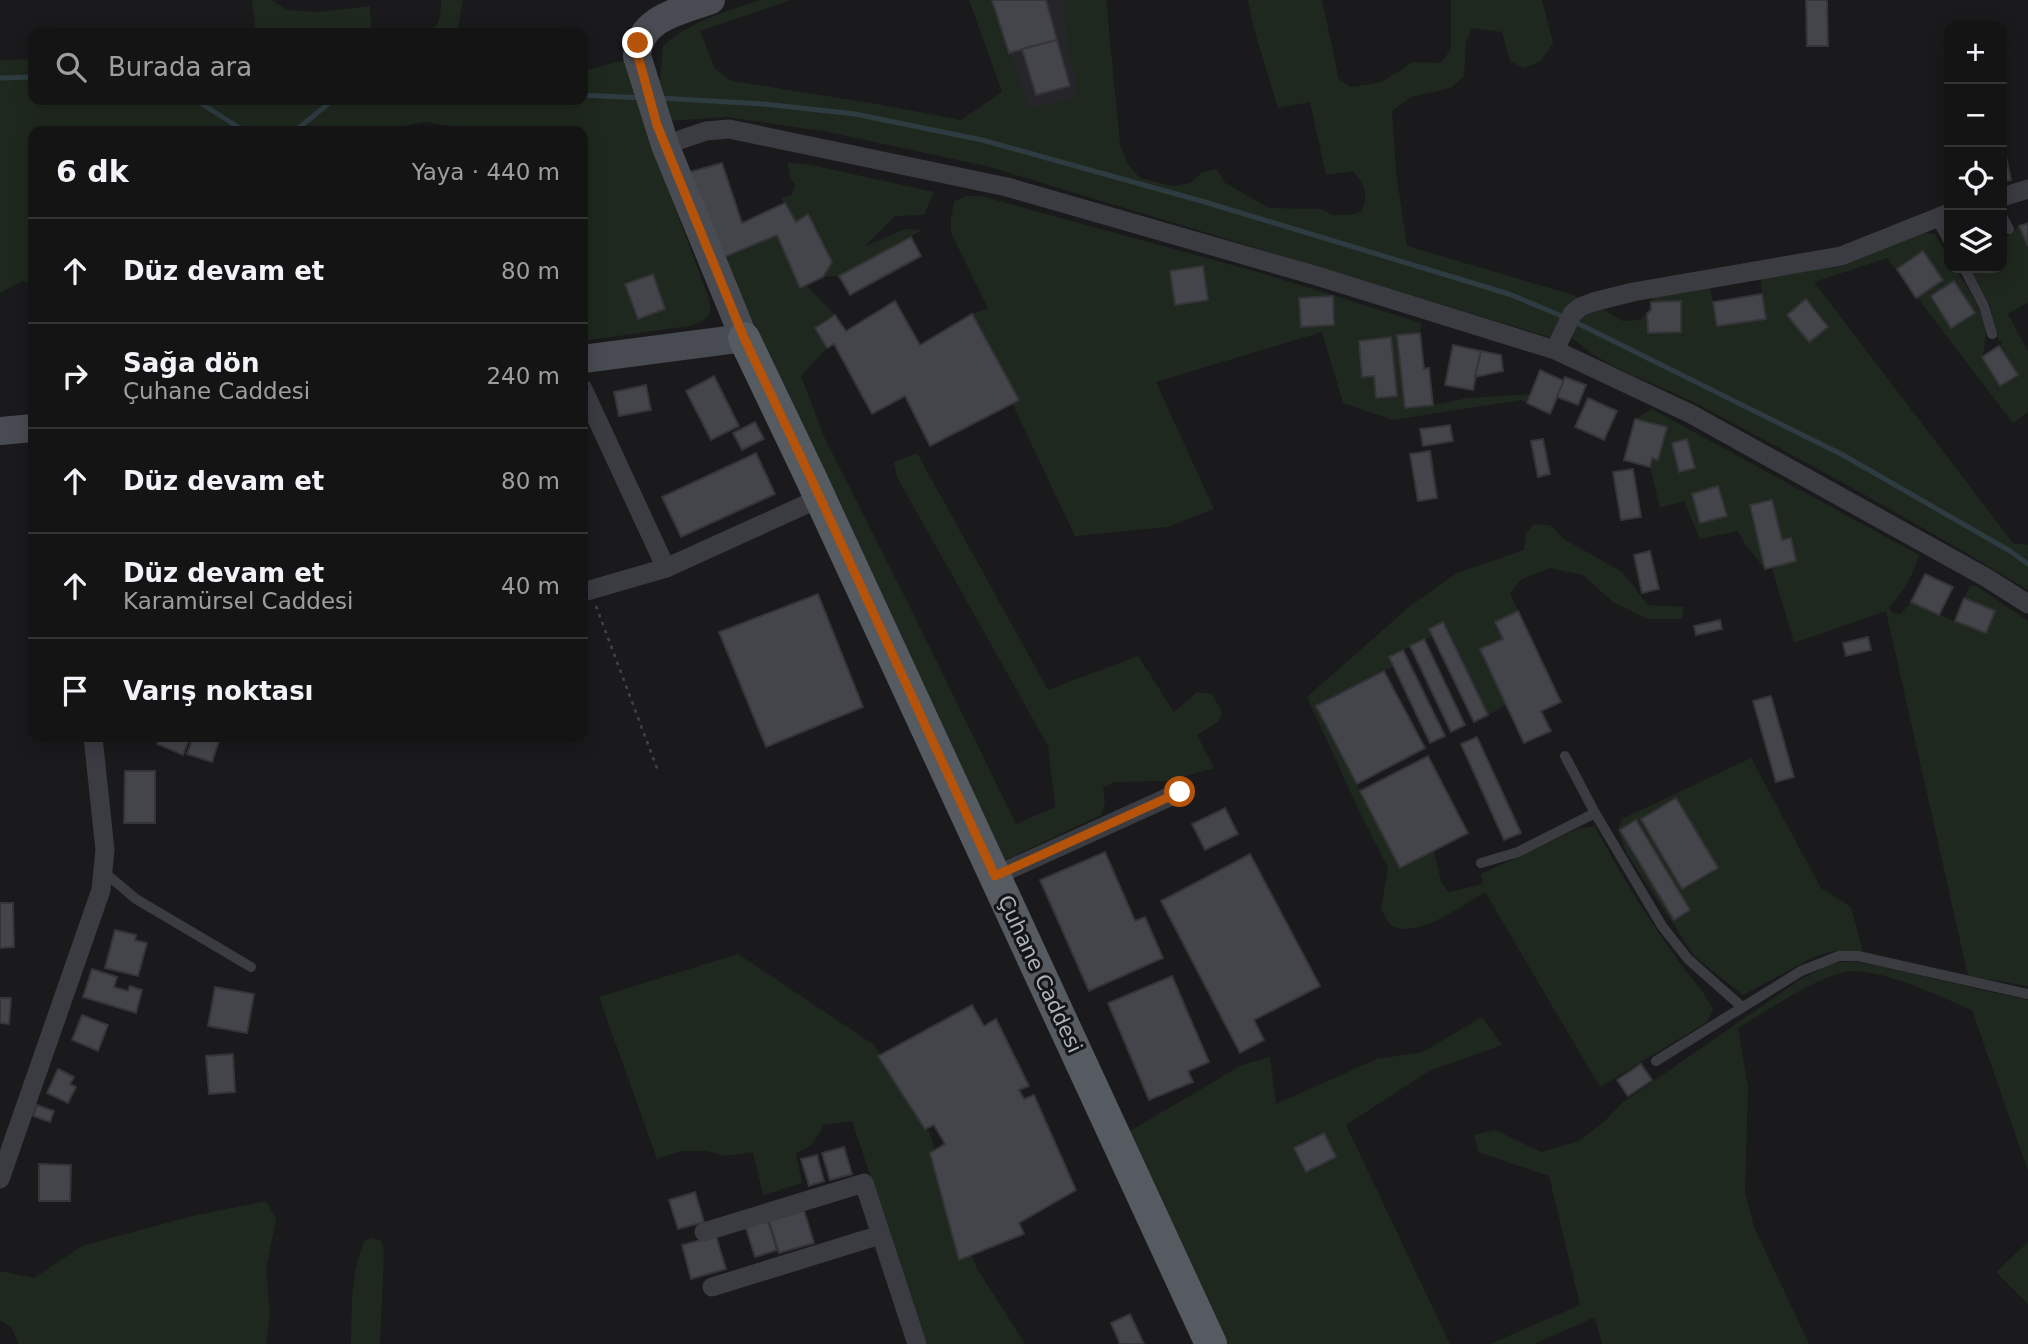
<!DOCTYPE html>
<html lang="tr">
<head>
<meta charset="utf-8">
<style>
  body { margin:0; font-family:"DejaVu Sans",sans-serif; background:#1d1d1e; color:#f1f3f6 }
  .controls { position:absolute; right:21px; top:21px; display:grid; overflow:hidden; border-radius:14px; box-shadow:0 4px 18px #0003 }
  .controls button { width:63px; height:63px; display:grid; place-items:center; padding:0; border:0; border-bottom:2px solid #333334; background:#141415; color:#f1f3f6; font:35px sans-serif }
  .stop { position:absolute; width:21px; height:21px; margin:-16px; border:5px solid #b45309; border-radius:50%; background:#fff }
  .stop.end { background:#b45309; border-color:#fff; box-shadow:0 2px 7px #0008 }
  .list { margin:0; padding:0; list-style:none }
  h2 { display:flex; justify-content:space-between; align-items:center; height:91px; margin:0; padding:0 28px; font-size:30px }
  h2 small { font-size:23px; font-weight:400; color:#9d9ea0 }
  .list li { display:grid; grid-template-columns:46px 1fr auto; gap:21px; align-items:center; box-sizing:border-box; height:105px; padding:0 28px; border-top:2px solid #333334 }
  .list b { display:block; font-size:26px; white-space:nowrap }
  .list p { margin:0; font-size:23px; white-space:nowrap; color:#9d9ea0 }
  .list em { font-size:23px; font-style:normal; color:#9d9ea0 }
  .icon { flex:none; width:38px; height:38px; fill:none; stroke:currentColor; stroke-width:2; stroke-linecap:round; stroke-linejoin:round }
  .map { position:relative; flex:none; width:2028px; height:1344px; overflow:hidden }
  .search { position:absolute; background:#141415; box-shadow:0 4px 18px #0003; left:28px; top:28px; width:560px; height:77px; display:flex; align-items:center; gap:18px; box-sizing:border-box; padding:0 24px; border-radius:14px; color:#9d9ea0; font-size:26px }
  .panel { position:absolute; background:#141415; box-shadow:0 4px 18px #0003; left:28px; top:126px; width:560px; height:616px; border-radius:14px }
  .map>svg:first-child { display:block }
  .built { fill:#26262a }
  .green { fill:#1f281f }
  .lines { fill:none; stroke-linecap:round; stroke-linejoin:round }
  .stream { stroke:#2e3c42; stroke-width:5 }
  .building { fill:#44454a; stroke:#343439; stroke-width:2 }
  .path { stroke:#404449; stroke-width:2.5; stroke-dasharray:3.5 5; stroke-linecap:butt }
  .lane { stroke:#3a3c42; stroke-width:10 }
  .street { stroke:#3a3c42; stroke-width:19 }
  .secondary { stroke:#484c52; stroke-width:28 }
  .primary { stroke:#565a61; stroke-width:32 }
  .route { stroke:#b45309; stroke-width:9 }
  .labels { text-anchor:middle; stroke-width:6; stroke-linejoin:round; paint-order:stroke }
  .street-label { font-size:21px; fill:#abb3bd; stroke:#151518 }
</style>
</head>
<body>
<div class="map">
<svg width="2028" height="1344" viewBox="0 0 2028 1344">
  <rect width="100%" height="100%" fill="#1a1a1c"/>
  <path class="built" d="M 992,0 L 1106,0 L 1120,145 L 1028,109 Z"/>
  <g class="green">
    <path d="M 252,0 L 271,0 L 287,10 L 319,12 L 370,6 L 371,29 L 374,33 L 256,33 Z"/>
    <path d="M 441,0 L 463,0 L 457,33 L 409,33 C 436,31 441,28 441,0 Z"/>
    <path d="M 760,0 L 791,0 L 700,31 L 715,69 L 732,81 L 871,103 L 961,120 L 1002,92 L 969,0 L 992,0 L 1029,109 L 1077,98 L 1074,66 L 1070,66 L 1063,0 L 1106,0 L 1120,145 L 1128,164 L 1140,178 L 1172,186 L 1191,183 L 1201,173 L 1216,169 L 1225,183 L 1269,208 L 1321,209 L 1333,215 L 1350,215 L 1362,211 C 1368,195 1365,184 1353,171 L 1326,175 L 1310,102 L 1278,108 L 1253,26 L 1248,0 L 1322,0 L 1339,80 L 1351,87 L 1382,82 L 1413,62 L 1441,63 L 1451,49 L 1451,0 L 1542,0 L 1553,43 L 1541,61 L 1523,68 L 1510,61 L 1502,32 L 1472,28 L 1466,42 L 1464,76 L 1451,88 L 1411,97 L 1392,111 L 1396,172 L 1407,246 L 1577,296 L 1565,309 L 1552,338 L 990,167 L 828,132 L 727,117 L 667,121 L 659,88 L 663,46 C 690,21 726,12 760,0 Z"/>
    <path d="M 33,59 L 33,100 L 583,100 L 583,71 L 625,60 L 670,194 L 708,296 C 714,315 707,321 689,326 L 583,341 L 583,131 L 482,131 L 424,122 L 377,131 L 33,131 L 33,284 L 22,281 L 0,293 L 0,60 Z"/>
    <path d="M 788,163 L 807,164 L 934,192 L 924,215 L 895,216 L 865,246 L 906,229 L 922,230 L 839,276 L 823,277 L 832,262 L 808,215 L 796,222 L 781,198 L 792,195 L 795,185 L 790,178 Z"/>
    <path d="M 965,196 L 981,196 L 1261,273 L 1421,323 L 1420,333 L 1398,335 L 1433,405 L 1468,398 L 1530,394 L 1527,403 L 1521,400 L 1393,420 L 1343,403 L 1322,332 L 1156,382 L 1214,509 L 1167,527 L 1075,536 L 1012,403 L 1019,400 L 972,314 L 988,308 L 951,233 L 951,218 L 954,202 Z"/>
    <path d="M 2019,226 L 2028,246 L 2028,302 L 2008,314 L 2028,351 L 2028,412 L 2013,423 L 1887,258 L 1814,282 L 2013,543 L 2028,545 L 2028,590 C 1919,524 1806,461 1693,402 C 1653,382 1604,368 1571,337 C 1576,319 1582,312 1600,308 L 1623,321 L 1640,320 L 1651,310 L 1653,297 L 1710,288 L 1713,302 L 1766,318 L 1760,278 L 1918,232 L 1935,234 L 1949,258 L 1949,268 L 1955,268 C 1967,287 1984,311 1986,334 C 1986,341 1983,349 1983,356 L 2002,344 L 1996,336 L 1990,305 L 1968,268 L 2002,268 L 2002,241 Z"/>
    <path d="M 777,235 L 800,288 L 806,285 L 835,315 L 815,327 L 827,348 L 801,376 L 825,439 L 908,603 L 1016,824 L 1055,807 L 1048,746 L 897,477 L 894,462 L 917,453 L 1048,690 L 1138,656 L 1174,712 L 1197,692 L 1212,694 L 1222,712 L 1219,721 L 1197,735 L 1214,768 L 1168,781 L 1114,782 L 1103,788 L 1105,802 L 1101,815 L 1003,861 L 809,444 C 784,381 751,320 722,258 Z"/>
    <path d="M 1652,409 L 1919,555 C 1913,575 1904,591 1889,607 L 1893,613 L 1901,614 L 1911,602 L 1939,615 L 1986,633 L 1995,611 L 1964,598 L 1970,586 L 1976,586 L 2028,621 L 2028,986 L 1968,976 L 1886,611 L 1794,643 L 1772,568 L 1765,569 L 1745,544 L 1738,531 L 1700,539 L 1684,501 L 1660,508 L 1650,467 L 1652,458 L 1658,459 L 1667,427 L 1635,419 Z"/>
    <path d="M 1534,524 L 1550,525 L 1564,539 L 1622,572 L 1648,605 L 1684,607 L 1682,619 L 1647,619 L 1613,602 L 1583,575 L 1549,568 L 1522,579 L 1510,593 L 1518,611 L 1495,622 L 1503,639 L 1480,650 L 1506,705 L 1488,715 L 1443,622 L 1429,629 L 1432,636 L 1389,657 L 1393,666 L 1316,707 L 1400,868 L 1434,851 L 1441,882 L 1449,892 L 1483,884 L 1481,874 L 1577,829 L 1595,826 C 1618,871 1646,915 1675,956 C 1687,974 1703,989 1713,1009 L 1707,1022 L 1600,1087 L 1485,892 C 1467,903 1411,943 1390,924 C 1387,920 1384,914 1381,910 L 1388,868 L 1360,813 L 1307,697 L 1410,606 L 1457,573 L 1524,550 L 1526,533 Z"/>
    <path d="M 1751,758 L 1821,888 L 1851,907 L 1863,952 L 1834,951 L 1814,957 L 1743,995 L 1695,957 L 1627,854 L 1618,830 L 1622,819 Z"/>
    <path d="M 738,954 L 874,1045 L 925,1120 L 976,1267 L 1025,1344 L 927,1344 L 852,1121 L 824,1125 L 811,1146 L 796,1153 L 802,1183 L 763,1195 L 753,1152 L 725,1156 L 707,1151 L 681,1151 L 657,1159 L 599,997 Z"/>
    <path d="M 1852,961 C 1911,972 1969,988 2028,1000 L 2028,1171 L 1972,1010 C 1938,996 1890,972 1854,971 C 1826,970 1764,1013 1738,1028 L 1748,1087 L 1745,1193 L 1754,1227 L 1809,1344 L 1602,1344 L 1595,1317 L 1534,1344 L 1490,1344 L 1580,1305 L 1549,1176 L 1478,1152 L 1474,1135 L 1495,1130 L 1541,1152 L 1579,1141 L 1605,1121 L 1622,1103 L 1798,981 L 1830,964 Z"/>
    <path d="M 1482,1017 L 1502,1045 L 1429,1071 L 1346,1125 L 1450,1344 L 1223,1344 L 1130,1131 L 1242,1065 L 1270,1057 L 1276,1104 L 1377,1059 L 1423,1052 Z"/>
    <path d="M 266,1201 L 276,1219 L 266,1269 L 270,1314 L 266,1344 L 19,1344 L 11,1327 L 0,1320 L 0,1271 L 34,1278 L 82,1246 L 188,1217 Z"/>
    <path d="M 372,1238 L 381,1241 L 384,1252 L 380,1344 L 351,1344 C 352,1310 350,1272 365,1240 Z"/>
    <path d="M 2028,1242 L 2028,1304 L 1996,1272 Z"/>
  </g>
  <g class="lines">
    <g class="stream">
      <path d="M 0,78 L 33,77"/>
      <path d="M 583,95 L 643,98"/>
      <path d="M 659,98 L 764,104 L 855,114 L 982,140 L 1205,202 L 1509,294 L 1564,317"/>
      <path d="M 196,100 L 244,131"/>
      <path d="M 295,131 L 333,100"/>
      <path d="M 1573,321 L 1843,455 L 2010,551 L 2028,564"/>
    </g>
  </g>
  <g class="building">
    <path d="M 992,0 L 1046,0 L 1057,40 L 1009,53 Z"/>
    <path d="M 1806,0 L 1827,0 L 1828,46 L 1807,46 Z"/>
    <path d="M 1057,40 L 1070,86 L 1036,95 L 1022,49 Z"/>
    <path d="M 2002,138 L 2011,180 L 2002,182 Z"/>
    <path d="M 722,163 L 742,223 L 785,203 L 796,222 L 808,214 L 832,262 L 823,277 L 800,288 L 777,235 L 722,258 L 690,172 Z"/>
    <path d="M 2028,223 L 2028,246 L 2019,226 Z"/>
    <path d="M 911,237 L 921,256 L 850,295 L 839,276 Z"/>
    <path d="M 1923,251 L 1943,280 L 1916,298 L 1897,269 Z"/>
    <path d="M 1203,266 L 1208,300 L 1175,305 L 1170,271 Z"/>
    <path d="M 653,274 L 665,309 L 638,319 L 625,284 Z"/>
    <path d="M 1954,281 L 1975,313 L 1951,328 L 1931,296 Z"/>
    <path d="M 1762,294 L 1766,319 L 1717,326 L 1713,302 Z"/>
    <path d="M 1333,296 L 1334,325 L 1301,327 L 1299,298 Z"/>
    <path d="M 1806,299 L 1828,327 L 1809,342 L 1787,315 Z"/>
    <path d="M 895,301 L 920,345 L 972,314 L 1019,400 L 930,446 L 905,396 L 872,414 L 834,344 L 827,348 L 815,328 L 835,315 L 846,331 Z"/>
    <path d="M 1681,301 L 1681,332 L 1648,333 L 1647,314 L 1651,310 L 1651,302 Z"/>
    <path d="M 1420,333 L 1424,369 L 1429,368 L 1433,405 L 1405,408 L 1397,335 Z"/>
    <path d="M 1391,337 L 1397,396 L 1376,398 L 1374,376 L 1362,377 L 1359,341 Z"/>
    <path d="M 1453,345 L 1481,351 L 1473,390 L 1445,385 Z"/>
    <path d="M 1999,346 L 2018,375 L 2000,386 L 1982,357 Z"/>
    <path d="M 1481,351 L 1501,355 L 1503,371 L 1475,377 Z"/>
    <path d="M 1540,370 L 1564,381 L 1550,414 L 1527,403 Z"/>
    <path d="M 714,376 L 739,426 L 711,440 L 686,391 Z"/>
    <path d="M 1565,377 L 1586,385 L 1578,405 L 1557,397 Z"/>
    <path d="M 646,385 L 651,410 L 619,416 L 614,392 Z"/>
    <path d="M 1588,398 L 1617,411 L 1604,440 L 1575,427 Z"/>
    <path d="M 1635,419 L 1667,427 L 1658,460 L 1652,458 L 1650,467 L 1624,460 Z"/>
    <path d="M 755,422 L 764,439 L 742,450 L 733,433 Z"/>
    <path d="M 1450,425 L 1453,441 L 1423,446 L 1420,429 Z"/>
    <path d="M 1543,439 L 1550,474 L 1538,477 L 1531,441 Z"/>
    <path d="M 1687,439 L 1695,468 L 1679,472 L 1672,443 Z"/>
    <path d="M 1430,451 L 1437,498 L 1418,501 L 1410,454 Z"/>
    <path d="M 756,453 L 775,494 L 681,537 L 662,497 Z"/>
    <path d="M 1633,469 L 1641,517 L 1621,520 L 1613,472 Z"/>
    <path d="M 1718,486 L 1727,516 L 1700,523 L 1692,494 Z"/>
    <path d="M 1772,500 L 1782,540 L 1791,538 L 1796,561 L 1765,569 L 1750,505 Z"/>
    <path d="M 1650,551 L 1659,589 L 1642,593 L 1634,555 Z"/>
    <path d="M 1925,574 L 1953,587 L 1939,615 L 1911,602 Z"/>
    <path d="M 818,594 L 863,707 L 766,747 L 719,632 Z"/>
    <path d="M 1964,598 L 1995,611 L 1986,633 L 1955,621 Z"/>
    <path d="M 1518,611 L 1561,702 L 1541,711 L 1551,731 L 1524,743 L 1480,649 L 1503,639 L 1495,622 Z"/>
    <path d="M 1720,620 L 1722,629 L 1696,635 L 1694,626 Z"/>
    <path d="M 1443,622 L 1488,715 L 1474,722 L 1429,629 Z"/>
    <path d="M 1868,637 L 1871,650 L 1846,656 L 1843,643 Z"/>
    <path d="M 1424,639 L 1465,725 L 1451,732 L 1410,646 Z"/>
    <path d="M 1403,650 L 1445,736 L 1430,743 L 1389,657 Z"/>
    <path d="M 1384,671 L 1425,748 L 1357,784 L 1316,706 Z"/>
    <path d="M 1771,696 L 1794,777 L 1776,782 L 1753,701 Z"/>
    <path d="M 160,737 L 190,737 L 183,755 L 157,744 Z"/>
    <path d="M 193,737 L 206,737 L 219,741 L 212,762 L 187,754 Z"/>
    <path d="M 1477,737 L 1521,833 L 1504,840 L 1461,744 Z"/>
    <path d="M 1428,756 L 1468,833 L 1400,868 L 1360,791 Z"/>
    <path d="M 125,771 L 155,771 L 155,823 L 124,823 Z"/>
    <path d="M 1676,798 L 1718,868 L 1682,889 L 1641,819 Z"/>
    <path d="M 1225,808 L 1238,834 L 1205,850 L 1192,824 Z"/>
    <path d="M 1636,820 L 1690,910 L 1674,920 L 1620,830 Z"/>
    <path d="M 1105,852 L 1135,921 L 1145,917 L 1163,958 L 1089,991 L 1040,880 Z"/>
    <path d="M 1250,854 L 1320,986 L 1254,1020 L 1264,1040 L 1240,1053 L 1161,901 Z"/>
    <path d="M 0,903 L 13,903 L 14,947 L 0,948 Z"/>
    <path d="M 115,930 L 136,935 L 135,940 L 147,943 L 138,976 L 105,968 Z"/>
    <path d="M 92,969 L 117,977 L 114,987 L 128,991 L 130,986 L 142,990 L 136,1013 L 83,997 Z"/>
    <path d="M 1172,976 L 1209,1062 L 1188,1071 L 1193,1082 L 1149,1100 L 1108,1003 Z"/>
    <path d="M 215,987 L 254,994 L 247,1033 L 208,1026 Z"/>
    <path d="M 0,998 L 11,998 L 9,1024 L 0,1023 Z"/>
    <path d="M 972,1005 L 984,1026 L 996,1019 L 1029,1086 L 1019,1090 L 1024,1099 L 1034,1095 L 1076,1190 L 1019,1223 L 1024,1234 L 959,1260 L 930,1153 L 945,1144 L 934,1125 L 925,1129 L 878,1056 Z"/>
    <path d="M 82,1015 L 108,1025 L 98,1051 L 72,1040 Z"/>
    <path d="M 233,1054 L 235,1092 L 209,1094 L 206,1056 Z"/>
    <path d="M 1641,1064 L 1652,1080 L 1628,1096 L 1617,1080 Z"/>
    <path d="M 58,1069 L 74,1077 L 70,1084 L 76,1087 L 68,1103 L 47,1093 Z"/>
    <path d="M 37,1105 L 54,1111 L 50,1122 L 33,1116 Z"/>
    <path d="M 1324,1133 L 1336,1157 L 1306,1172 L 1294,1148 Z"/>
    <path d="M 844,1147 L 852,1174 L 830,1180 L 822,1153 Z"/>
    <path d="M 817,1155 L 824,1181 L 809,1186 L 801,1159 Z"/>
    <path d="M 39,1164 L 71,1165 L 70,1201 L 39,1201 Z"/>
    <path d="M 695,1192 L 704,1222 L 678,1229 L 669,1200 Z"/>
    <path d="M 804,1210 L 814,1243 L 779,1253 L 769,1221 Z"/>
    <path d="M 767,1218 L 777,1250 L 755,1257 L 745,1225 Z"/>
    <path d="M 716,1236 L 726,1269 L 691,1279 L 682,1245 Z"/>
    <path d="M 1130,1314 L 1144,1344 L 1120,1344 L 1111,1323 Z"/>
  </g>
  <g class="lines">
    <path class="path" d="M 596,606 L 658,771"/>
    <g class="lane">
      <path d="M 2002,216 L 2009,229"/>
      <path d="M 1936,218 L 1949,242"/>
      <path d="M 1964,268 L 1984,306 L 1992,334"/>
      <path d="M 1565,756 L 1595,813 L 1662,926 L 1688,959 L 1742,1007"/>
      <path d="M 1481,863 L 1518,852 L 1595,813"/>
      <path d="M 104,872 L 136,899 L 251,967"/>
      <path d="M 1656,1061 L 1801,971 L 1839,956 L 1858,956 L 2028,994"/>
    </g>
    <g class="street">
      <path d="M 665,145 L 706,131 L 729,129 L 1007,187 L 1317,276 L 1555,350 L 1691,414 L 1987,578 L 2028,604"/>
      <path d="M 2002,197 L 2028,189"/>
      <path d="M 1555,350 L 1572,314 L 1580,307 L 1593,302 L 1633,292 L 1841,256 L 1949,213"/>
      <path d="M 583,389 L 666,568"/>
      <path d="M 583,592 L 666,568 L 820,498"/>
      <path d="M 995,876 L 1180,792"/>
      <path d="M 0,1179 L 101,890 L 105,850 L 93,737"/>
      <path d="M 704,1232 L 864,1183 L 917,1344"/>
      <path d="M 712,1287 L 880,1235"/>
    </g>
    <g class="secondary">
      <path d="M 583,359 L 744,338 L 665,145 L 637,56 C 639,18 680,11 711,0"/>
      <path d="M 0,431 L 33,428"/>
    </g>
    <path class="primary" d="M 744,338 L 809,474 L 1211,1344"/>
  </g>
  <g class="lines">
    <path class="route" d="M 638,43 L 638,56 L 657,125 L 744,338 L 809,474 L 995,876 L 1180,792"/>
  </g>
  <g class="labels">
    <g class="street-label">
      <text transform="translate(1040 974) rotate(65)" y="7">Çuhane Caddesi</text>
    </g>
  </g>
</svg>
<div class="controls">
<button>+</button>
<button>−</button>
<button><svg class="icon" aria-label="locate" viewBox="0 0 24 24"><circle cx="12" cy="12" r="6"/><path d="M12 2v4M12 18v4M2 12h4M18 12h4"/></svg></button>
<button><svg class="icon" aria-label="layers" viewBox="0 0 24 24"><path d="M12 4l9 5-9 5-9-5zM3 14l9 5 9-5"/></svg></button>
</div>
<div class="stop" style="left:1180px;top:792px"></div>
<div class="stop end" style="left:638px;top:43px"></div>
<div class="search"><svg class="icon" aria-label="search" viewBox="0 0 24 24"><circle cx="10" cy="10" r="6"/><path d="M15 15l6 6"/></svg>Burada ara</div>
<section class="panel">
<h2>6 dk<small>Yaya · 440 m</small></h2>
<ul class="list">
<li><svg class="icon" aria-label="ahead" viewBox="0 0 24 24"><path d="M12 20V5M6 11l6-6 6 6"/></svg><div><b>Düz devam et</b></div><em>80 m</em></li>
<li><svg class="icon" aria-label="right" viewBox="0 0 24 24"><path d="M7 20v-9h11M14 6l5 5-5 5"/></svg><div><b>Sağa dön</b><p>Çuhane Caddesi</p></div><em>240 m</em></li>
<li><svg class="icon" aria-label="ahead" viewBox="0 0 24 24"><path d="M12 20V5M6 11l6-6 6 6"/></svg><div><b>Düz devam et</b></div><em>80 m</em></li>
<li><svg class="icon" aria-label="ahead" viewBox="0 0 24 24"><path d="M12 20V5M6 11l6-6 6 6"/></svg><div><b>Düz devam et</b><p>Karamürsel Caddesi</p></div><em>40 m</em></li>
<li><svg class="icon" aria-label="arrive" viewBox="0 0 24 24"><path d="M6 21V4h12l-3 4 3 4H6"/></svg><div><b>Varış noktası</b></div></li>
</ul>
</section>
</div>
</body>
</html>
